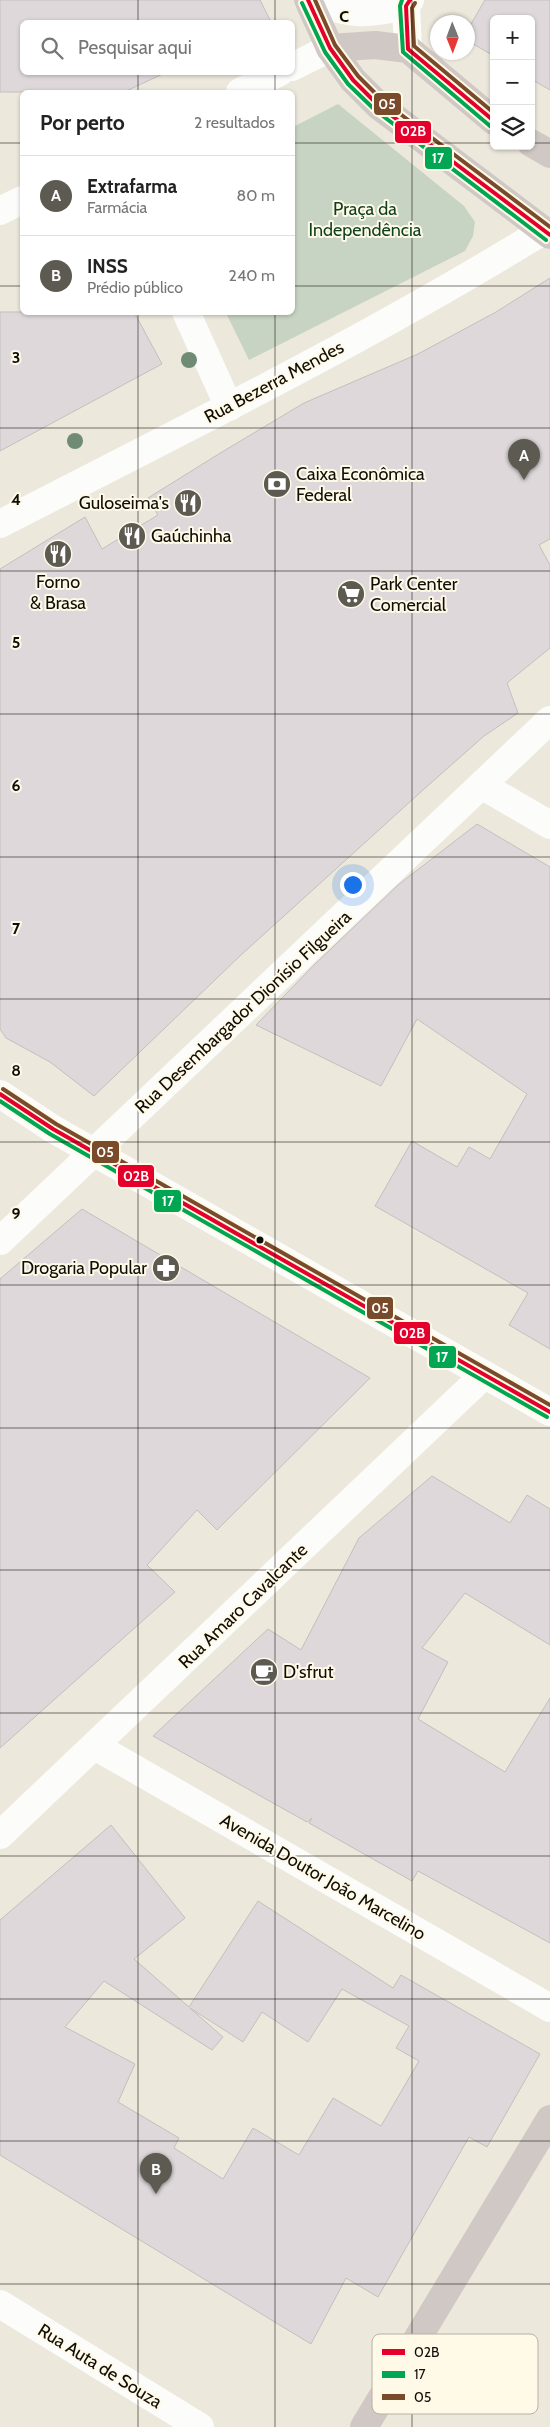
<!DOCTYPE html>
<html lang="pt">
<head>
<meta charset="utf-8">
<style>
  body { margin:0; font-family:Cabin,sans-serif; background:#f2f2f2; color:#222 }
  .controls { position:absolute; right:15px; top:15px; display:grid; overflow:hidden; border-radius:8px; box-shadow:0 1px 4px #0004 }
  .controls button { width:45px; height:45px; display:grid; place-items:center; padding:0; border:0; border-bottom:1px solid #e0e0e0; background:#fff; color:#222; font:25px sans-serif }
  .compass { position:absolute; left:430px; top:15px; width:45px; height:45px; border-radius:50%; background:#fff; box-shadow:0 1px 4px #0004; rotate:179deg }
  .you { position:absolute; left:352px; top:884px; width:18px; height:18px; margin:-12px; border:4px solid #fff; border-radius:50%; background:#1a73e8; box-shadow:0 0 0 8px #1a73e833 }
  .badge { display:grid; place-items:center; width:32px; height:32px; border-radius:50%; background:#5c5a51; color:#fff; font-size:16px; font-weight:700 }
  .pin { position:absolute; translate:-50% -41px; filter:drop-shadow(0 1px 2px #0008) }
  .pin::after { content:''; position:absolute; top:26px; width:18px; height:15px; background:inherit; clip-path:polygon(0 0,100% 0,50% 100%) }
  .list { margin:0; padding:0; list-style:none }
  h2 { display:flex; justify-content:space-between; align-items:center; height:65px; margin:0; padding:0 20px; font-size:21px }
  h2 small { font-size:16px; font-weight:400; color:#767676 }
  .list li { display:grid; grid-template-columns:32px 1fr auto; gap:15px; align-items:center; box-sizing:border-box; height:80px; padding:0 20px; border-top:1px solid #e0e0e0 }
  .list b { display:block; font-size:19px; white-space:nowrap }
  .list p { margin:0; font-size:16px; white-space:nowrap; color:#767676 }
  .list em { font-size:16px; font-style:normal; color:#767676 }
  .icon { flex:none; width:28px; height:28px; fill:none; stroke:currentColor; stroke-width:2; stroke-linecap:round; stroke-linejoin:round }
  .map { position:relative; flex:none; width:550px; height:2427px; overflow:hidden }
  .search { position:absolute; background:#fff; box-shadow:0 1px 4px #0004; left:20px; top:20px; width:275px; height:55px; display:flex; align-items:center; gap:12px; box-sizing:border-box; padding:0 18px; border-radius:8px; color:#767676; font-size:19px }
  .panel { position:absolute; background:#fff; box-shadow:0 1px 4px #0004; left:20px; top:90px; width:275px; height:225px; border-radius:8px }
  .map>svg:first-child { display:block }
  .green { fill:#c7d4c3 }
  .building { fill:#ded8db; stroke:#c3bfbd; fill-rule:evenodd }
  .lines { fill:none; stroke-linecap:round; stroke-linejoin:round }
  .minor { stroke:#fcfcfa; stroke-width:28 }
  .major { stroke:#d0c8c5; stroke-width:28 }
  .bus-1-casing { stroke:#fff9e7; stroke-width:8 }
  .bus-2-casing { stroke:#fff9e7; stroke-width:8 }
  .bus-3-casing { stroke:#fff9e7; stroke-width:8 }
  .bus-1 { stroke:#e4002b; stroke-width:4 }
  .bus-2 { stroke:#00a651; stroke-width:4 }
  .bus-3 { stroke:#7a4b2a; stroke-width:4 }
  .tree { fill:#708b74 }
  .grid { fill:none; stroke:#0f0d06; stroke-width:1; stroke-opacity:0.55 }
  .bus-dot { fill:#0f0d06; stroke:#fff9e7; stroke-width:2 }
  .labels { text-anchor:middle; stroke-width:4; stroke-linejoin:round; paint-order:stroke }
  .park-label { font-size:18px; fill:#0b3f1e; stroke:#fff9e7 }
  .street-label { font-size:18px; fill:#0f0d06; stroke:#fff9e7 }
  .poi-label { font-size:18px; fill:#0f0d06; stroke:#fff9e7; text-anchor:start }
  .key { fill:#fff9e7; stroke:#b7b2a4; stroke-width:1 }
  .key-label { font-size:14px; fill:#0f0d06 }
  .grid-label { font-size:16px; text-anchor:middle; font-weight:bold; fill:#0f0d06; stroke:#fff9e7; stroke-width:4; stroke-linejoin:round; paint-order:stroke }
  .line-badge { stroke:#fff9e7; stroke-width:2 }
  .badge-label { font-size:14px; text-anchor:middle; font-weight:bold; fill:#fff }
</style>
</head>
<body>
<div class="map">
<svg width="550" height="2427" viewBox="0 0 550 2427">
  <rect width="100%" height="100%" fill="#ece8dc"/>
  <path class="green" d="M 338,104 L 464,206 L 475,222 L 473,236 L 465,251 L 249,360 L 226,313 L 292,312 L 293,127 Z"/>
  <g class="building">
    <path d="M 0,0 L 260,0 L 271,22 L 22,22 L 22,72 L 167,72 L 124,92 L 0,92 Z"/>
    <path d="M 485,0 L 550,0 L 550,90 L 531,79 L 531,19 L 494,19 L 494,56 L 468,41 L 468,29 Z"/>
    <path d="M 550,278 L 550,539 L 539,545 L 550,565 L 550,648 L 507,683 L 518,713 L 484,736 L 423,790 L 241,955 L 94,1096 L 50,1062 L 6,1038 L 0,1029 L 0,569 L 85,517 L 102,549 L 158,515 L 148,498 L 222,452 L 304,403 L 418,354 L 496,312 Z"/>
    <path d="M 0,312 L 134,312 L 162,364 L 0,451 Z"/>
    <path d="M 477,824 L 550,867 L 550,1349 L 509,1325 L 528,1293 L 375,1206 L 412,1141 L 457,1167 L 469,1147 L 490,1159 L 527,1094 L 417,1019 L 381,1086 L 256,1025 L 314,965 L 398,885 Z"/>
    <path d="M 82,1209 L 370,1378 L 217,1530 L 197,1510 L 147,1565 L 175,1592 L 0,1748 L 0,1279 Z"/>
    <path d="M 432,1476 L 510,1523 L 527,1495 L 550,1509 L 550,1645 L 465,1593 L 422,1648 L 448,1662 L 418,1719 L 505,1772 L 550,1698 L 550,1943 L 418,1871 L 412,1881 L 309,1823 L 312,1818 L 307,1822 L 153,1736 L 268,1629 L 301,1650 L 359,1538 Z"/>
    <path d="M 111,1825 L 185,1918 L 134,1959 L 189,2007 L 258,1901 L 393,1988 L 401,1975 L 540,2054 L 487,2147 L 469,2137 L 378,2297 L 346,2278 L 311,2344 L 0,2155 L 0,1920 ZM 104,1981 L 212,2050 L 223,2037 L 190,2008 L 243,2042 L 262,2012 L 308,2042 L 342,1989 L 409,2026 L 396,2048 L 419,2061 L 381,2126 L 333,2098 L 299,2155 L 253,2128 L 223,2179 L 174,2148 L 179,2138 L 118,2102 L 135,2064 L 65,2027 Z"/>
  </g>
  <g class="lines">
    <g class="minor">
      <path d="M 308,1 C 350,14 364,16 406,6"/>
      <path d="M 408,49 L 406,6 L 410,0"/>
      <path d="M 292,67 L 330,48"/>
      <path d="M 240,92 L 280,72"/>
      <path d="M 0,211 L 22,200"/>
      <path d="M 186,312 L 229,407"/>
      <path d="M 0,524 C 183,430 368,339 543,231"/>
      <path d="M 483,786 L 550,825"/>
      <path d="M 0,1094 L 53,1129 L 550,1412"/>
      <path d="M 0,1241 L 550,720"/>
      <path d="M 95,1746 L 550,2008"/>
      <path d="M 0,1835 L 484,1375"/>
      <path d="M 0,2304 L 200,2427"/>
    </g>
    <g class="major">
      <path d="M 308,0 L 330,48 L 353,80 L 379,106 L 550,235"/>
      <path d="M 330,48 L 375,45 L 408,49 L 494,121"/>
      <path d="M 531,143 L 550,154"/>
      <path d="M 364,2427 L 550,2119"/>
    </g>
    <defs>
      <g id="bus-1">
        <path d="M 308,0 L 330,48 L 353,80 L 379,106 L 550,235"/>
        <path d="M 410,0 L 406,6 L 408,49 L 494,121"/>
        <path d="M 0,1094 L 53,1129 L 550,1412"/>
      </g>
      <g id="bus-2">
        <path d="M 402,0 L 400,6 L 403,52 L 490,126"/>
        <path d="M 302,3 L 325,52 L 348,84 L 375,110 L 546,240"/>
        <path d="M 0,1101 L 50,1134 L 547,1417"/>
      </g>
      <g id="bus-3">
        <path d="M 315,0 L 335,45 L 358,76 L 383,101 L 550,227"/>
        <path d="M 415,3 L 412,8 L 414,46 L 494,113"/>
        <path d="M 3,1089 L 56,1124 L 550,1405"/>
      </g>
    </defs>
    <use href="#bus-1" class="bus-1-casing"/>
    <use href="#bus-2" class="bus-2-casing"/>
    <use href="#bus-3" class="bus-3-casing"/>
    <use href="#bus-1" class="bus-1"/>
    <use href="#bus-2" class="bus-2"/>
    <use href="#bus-3" class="bus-3"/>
  </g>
  <g class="tree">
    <circle cx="189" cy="360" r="8"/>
    <circle cx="75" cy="441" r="8"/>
  </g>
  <path class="grid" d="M 138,0 L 138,22M 275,0 L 275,22M 412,0 L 412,2427M 138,72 L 138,92M 275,72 L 275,92M 0,143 L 22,143M 292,143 L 494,143M 531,143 L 550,143M 0,286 L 22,286M 292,286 L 550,286M 138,312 L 138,2427M 275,312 L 275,2427M 0,428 L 550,428M 0,571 L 550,571M 0,714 L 550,714M 0,857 L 550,857M 0,999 L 550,999M 0,1142 L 550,1142M 0,1285 L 550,1285M 0,1428 L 550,1428M 0,1570 L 550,1570M 0,1713 L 550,1713M 0,1856 L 550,1856M 0,1999 L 550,1999M 0,2141 L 550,2141M 0,2284 L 550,2284"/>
  <defs>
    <symbol id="bank-disc" viewBox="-11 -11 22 22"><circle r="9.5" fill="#5c5a51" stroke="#fff9e7"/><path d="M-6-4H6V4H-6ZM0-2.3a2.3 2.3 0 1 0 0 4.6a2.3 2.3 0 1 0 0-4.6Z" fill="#fff"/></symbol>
    <symbol id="restaurant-disc" viewBox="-11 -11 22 22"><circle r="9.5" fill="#5c5a51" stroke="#fff9e7"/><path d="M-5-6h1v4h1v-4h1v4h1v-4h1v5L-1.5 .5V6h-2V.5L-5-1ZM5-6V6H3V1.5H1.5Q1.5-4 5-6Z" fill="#fff"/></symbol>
    <symbol id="supermarket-disc" viewBox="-11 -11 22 22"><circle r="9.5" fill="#5c5a51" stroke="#fff9e7"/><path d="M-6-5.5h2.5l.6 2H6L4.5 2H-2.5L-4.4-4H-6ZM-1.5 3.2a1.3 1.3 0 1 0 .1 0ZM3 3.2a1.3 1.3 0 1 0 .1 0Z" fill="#fff"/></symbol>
    <symbol id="pharmacy-disc" viewBox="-11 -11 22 22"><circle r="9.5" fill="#5c5a51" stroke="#fff9e7"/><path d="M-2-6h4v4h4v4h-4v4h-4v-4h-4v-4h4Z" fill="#fff"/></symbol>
    <symbol id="cafe-disc" viewBox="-11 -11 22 22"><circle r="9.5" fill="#5c5a51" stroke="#fff9e7"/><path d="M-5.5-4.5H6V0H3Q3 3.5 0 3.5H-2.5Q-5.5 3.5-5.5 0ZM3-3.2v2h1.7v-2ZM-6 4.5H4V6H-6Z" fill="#fff"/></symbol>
  </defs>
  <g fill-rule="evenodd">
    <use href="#bank-disc" x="261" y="468" width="32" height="32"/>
    <use href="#restaurant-disc" x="172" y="487" width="32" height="32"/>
    <use href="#restaurant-disc" x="116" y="520" width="32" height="32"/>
    <use href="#restaurant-disc" x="42" y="538" width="32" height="32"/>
    <use href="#supermarket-disc" x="335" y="578" width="32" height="32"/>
    <use href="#pharmacy-disc" x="150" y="1252" width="32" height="32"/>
    <use href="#cafe-disc" x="248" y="1656" width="32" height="32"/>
  </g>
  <circle class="bus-dot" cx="260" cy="1240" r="4.5"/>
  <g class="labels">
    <g class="park-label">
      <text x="365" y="215">Praça da<tspan x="365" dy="21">Independência</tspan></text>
    </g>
    <g class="street-label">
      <text transform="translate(274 382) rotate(-28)" y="6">Rua Bezerra Mendes</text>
      <text transform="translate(243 1012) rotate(-43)" y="6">Rua Desembargador Dionísio Filgueira</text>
      <text transform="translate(243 1606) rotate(-44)" y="6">Rua Amaro Cavalcante</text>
      <text transform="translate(323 1877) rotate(30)" y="6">Avenida Doutor João Marcelino</text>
      <text transform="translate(100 2366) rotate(32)" y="6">Rua Auta de Souza</text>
    </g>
    <g class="poi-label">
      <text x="296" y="480">Caixa Econômica<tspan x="296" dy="21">Federal</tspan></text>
      <text x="169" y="509" text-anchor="end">Guloseima's</text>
      <text x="151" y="542">Gaúchinha</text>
      <text x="58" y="588" text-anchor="middle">Forno<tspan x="58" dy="21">&amp; Brasa</tspan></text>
      <text x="370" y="590">Park Center<tspan x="370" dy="21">Comercial</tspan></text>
      <text x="147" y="1274" text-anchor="end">Drogaria Popular</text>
      <text x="283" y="1678">D'sfrut</text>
    </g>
  </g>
  <rect x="372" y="2334" width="166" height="80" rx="8" class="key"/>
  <rect x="382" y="2349" width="23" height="6" fill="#e4002b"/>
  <rect x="382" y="2371" width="23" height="7" fill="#00a651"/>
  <rect x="382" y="2394" width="23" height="6" fill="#7a4b2a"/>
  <g class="key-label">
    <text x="414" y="2357">02B</text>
    <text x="414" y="2379">17</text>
    <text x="414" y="2402">05</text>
  </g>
  <g class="grid-label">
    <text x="344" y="22">C</text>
    <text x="16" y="363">3</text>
    <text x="16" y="505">4</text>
    <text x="16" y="648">5</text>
    <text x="16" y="791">6</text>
    <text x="16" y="934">7</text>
    <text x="16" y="1076">8</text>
    <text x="16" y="1219">9</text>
  </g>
  <g class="line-badge">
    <rect x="373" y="92" width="29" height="24" rx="5" fill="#7a4b2a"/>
    <rect x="394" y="120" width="38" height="24" rx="5" fill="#e4002b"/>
    <rect x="424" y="146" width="29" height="24" rx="5" fill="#00a651"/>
    <rect x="91" y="1140" width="29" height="24" rx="5" fill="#7a4b2a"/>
    <rect x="117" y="1164" width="38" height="24" rx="5" fill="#e4002b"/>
    <rect x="153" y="1189" width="29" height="24" rx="5" fill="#00a651"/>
    <rect x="366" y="1296" width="28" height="24" rx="5" fill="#7a4b2a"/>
    <rect x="393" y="1321" width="38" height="24" rx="5" fill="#e4002b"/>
    <rect x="428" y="1345" width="29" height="24" rx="5" fill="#00a651"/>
  </g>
  <g class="badge-label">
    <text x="387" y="109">05</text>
    <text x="413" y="136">02B</text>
    <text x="438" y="163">17</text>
    <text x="105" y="1157">05</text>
    <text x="136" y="1181">02B</text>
    <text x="168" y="1206">17</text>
    <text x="380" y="1313">05</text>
    <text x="412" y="1338">02B</text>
    <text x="442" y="1362">17</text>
  </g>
</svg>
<div class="controls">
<button>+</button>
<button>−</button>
<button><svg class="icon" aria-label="layers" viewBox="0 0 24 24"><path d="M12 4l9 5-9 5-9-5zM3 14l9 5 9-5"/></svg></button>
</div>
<svg class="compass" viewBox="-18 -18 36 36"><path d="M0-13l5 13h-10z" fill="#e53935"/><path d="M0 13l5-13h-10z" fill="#767676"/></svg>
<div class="you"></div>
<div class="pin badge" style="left:524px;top:480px">A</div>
<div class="pin badge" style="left:156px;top:2194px">B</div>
<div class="search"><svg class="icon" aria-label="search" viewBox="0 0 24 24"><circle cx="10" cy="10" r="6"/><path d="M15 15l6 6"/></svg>Pesquisar aqui</div>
<section class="panel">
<h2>Por perto<small>2 resultados</small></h2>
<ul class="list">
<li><span class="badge">A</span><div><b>Extrafarma</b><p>Farmácia</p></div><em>80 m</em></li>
<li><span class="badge">B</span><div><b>INSS</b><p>Prédio público</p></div><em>240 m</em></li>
</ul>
</section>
</div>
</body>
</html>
